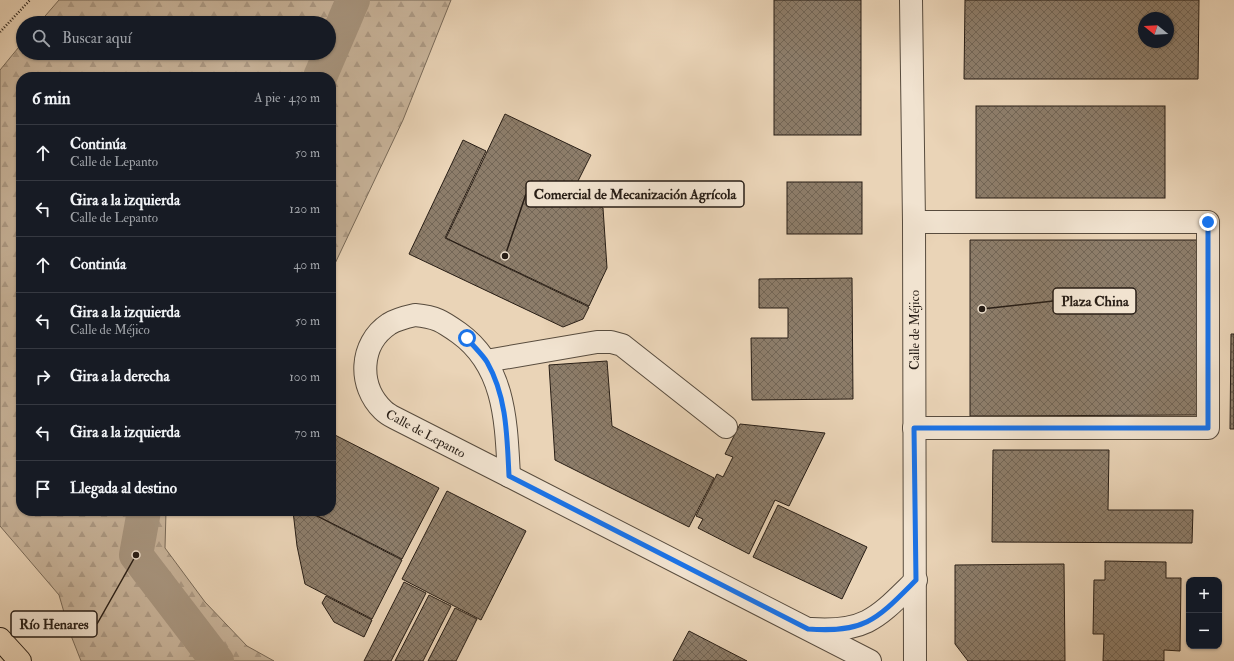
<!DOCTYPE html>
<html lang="es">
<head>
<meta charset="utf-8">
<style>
  body { margin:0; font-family:"IM FELL Double Pica",serif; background:#20242c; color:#f1f3f6 }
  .controls { position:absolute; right:12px; bottom:12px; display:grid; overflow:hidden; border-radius:8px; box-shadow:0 1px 3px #0004 }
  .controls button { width:36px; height:36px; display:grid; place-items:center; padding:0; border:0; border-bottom:1px solid #363941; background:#171b24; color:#f1f3f6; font:20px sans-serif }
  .compass { position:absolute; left:1138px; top:12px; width:36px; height:36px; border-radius:50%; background:#171b24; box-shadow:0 1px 3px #0004; rotate:288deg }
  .stop { position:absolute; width:12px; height:12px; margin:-9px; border:3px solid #1a73e8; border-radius:50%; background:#fff }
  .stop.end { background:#1a73e8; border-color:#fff; box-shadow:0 1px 4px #0008 }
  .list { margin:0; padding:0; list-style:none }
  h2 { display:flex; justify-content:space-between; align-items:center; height:52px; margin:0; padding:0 16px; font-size:17px }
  h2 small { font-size:13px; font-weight:400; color:#9ea1a6 }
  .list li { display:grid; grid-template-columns:26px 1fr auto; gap:12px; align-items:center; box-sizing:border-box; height:56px; padding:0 16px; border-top:1px solid #363941 }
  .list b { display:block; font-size:15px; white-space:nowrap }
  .list p { margin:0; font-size:13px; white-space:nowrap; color:#9ea1a6 }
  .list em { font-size:13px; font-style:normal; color:#9ea1a6 }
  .icon { flex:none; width:22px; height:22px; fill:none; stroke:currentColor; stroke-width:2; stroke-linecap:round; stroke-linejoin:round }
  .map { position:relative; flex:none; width:1234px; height:661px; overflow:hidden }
  .search { position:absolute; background:#171b24; box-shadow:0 1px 3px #0004; left:16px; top:16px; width:320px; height:44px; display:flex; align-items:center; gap:10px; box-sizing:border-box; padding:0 14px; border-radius:22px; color:#9ea1a6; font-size:15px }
  .panel { position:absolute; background:#171b24; box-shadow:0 1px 3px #0004; left:16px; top:72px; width:320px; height:444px; border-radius:16px }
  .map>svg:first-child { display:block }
  .forest { fill:url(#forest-firs); stroke:#786a59 }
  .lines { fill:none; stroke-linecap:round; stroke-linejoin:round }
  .river { stroke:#a89680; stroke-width:34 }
  .building { fill:url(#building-cross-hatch); stroke:#281e16; fill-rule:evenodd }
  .minor-casing { stroke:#584c3e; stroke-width:24 }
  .major-casing { stroke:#281e16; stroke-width:24 }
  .path { stroke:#281e16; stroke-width:2.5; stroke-dasharray:1 2; stroke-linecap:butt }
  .minor { stroke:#f1e3d0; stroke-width:22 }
  .major { stroke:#ead4b7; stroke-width:22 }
  .route { stroke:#1a73e8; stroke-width:5 }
  .labels { text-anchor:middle; stroke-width:4; stroke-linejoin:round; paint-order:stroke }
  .street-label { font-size:13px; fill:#281e16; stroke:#f1e3d0 }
  .leader { fill:none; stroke:#281e16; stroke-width:1.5 }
  .callout-dot { fill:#281e16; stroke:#f1e3d0; stroke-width:1.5 }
  .callout { fill:#f1e3d0; stroke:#281e16; stroke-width:1.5 }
  .callout-label { font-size:14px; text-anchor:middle; font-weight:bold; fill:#281e16 }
</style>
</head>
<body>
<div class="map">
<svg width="1234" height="661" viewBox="0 0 1234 661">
  <defs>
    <pattern id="forest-firs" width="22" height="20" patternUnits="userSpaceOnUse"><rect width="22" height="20" fill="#c9b59c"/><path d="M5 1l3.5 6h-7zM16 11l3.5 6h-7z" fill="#ad9b86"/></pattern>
    <pattern id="building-cross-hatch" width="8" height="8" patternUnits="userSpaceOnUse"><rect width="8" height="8" fill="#8d7d6a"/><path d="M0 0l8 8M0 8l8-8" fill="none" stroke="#736656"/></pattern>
  </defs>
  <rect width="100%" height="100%" fill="#ead4b7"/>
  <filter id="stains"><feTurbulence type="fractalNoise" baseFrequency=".005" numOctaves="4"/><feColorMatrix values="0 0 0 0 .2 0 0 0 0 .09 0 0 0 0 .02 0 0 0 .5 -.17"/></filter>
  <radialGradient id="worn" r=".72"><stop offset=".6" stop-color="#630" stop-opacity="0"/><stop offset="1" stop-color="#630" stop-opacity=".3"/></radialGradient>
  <path class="forest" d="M 59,0 L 451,0 L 403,120 L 331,272 L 331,77 L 21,77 L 21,511 L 166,511 L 165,548 L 205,602 L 247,646 L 274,661 L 81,661 L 70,633 L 59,595 L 0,526 L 0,70 L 23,42 L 23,53 L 329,53 L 329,23 L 39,23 Z"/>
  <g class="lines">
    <g class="river">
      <path d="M 320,77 L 353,0"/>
      <path d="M 144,511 L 136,555 L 217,661"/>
    </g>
  </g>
  <g class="building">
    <rect x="774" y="0" width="87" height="135"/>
    <path d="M 965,0 L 1199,0 L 1198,79 L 964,79 ZM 1144,18 L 1168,18 L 1168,42 L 1144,42 Z"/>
    <rect x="976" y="106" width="189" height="92"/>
    <path d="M 505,114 L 591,155 L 572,193 L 603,208 L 607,268 L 589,306 L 446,238 Z"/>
    <path d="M 463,140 L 486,151 L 445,238 L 589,307 L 583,319 L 563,327 L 409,254 Z"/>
    <rect x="787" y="182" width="75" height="52"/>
    <path d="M 970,240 L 1198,240 L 1197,415 L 970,416 Z"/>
    <path d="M 852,278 L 853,399 L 752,400 L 751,338 L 788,338 L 788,308 L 759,308 L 759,279 Z"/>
    <path d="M 1231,334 L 1234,334 L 1234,429 L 1230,429 Z"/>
    <path d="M 607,361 L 612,426 L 714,478 L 689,527 L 555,460 L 549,365 Z"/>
    <path d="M 740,424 L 825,433 L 789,506 L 775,500 L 749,554 L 698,528 L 703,519 L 696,516 L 717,474 L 723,477 L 733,457 L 725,454 Z"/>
    <path d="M 331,433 L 439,488 L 402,559 L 308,511 L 331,511 Z"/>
    <path d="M 993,450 L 1109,450 L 1108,510 L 1193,510 L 1192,543 L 992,542 Z"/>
    <path d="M 447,491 L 526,531 L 481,620 L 402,579 Z"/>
    <path d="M 778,505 L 867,547 L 842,599 L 753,557 Z"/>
    <path d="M 293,511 L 307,511 L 402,560 L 372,619 L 305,584 L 297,546 Z"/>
    <path d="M 1105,561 L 1166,562 L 1166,578 L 1181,578 L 1180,651 L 1164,650 L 1164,661 L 1103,661 L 1104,634 L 1093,634 L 1094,580 L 1105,580 Z"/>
    <path d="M 1064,564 L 1065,661 L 968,661 L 955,644 L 955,565 Z"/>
    <path d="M 404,582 L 426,593 L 391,661 L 364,661 Z"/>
    <path d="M 429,595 L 451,606 L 423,661 L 395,661 Z"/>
    <path d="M 326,596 L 372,620 L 364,637 L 334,622 L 322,603 Z"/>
    <path d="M 455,608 L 477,619 L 456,661 L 428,661 Z"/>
    <path d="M 689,631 L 747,661 L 673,661 Z"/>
  </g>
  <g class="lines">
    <defs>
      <g id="minor">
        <path d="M 911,0 L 914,222 L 915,661"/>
        <path d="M 914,222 L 1208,222 L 1208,428 L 914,428"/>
        <path d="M 415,315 C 436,317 442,321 459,333 C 506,367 506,424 509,476 L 395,418 C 391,416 386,413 383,410 C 358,386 359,344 389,324 C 397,319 406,317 415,315 Z"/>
        <path d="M 486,361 L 597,342 L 611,342 L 622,345 L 726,427"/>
        <path d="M 509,476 L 870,661"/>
        <path d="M 811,629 C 867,633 879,616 916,580"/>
      </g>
      <path id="major" d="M 0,639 L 20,661"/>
    </defs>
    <use href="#minor" class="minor-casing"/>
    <use href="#major" class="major-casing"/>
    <path class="path" d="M 0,32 L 30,0"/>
    <use href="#minor" class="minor"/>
    <use href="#major" class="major"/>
  </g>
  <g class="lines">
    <path class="route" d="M 467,338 C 473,346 482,354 487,362 C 507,397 507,437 509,476 L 808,629 C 866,633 877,619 916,580 L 914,428 L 1208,428 L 1208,222"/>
  </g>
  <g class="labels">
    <g class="street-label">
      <text transform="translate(914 330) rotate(-90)" y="5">Calle de Méjico</text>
      <text transform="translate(426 433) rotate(28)" y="5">Calle de Lepanto</text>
    </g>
  </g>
  <path class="leader" d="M505 256L526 194M982 309L1053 301M136 555L97 624"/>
  <g class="callout-dot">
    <circle cx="505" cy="256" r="4"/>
    <circle cx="982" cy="309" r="4"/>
    <circle cx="136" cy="555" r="4"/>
  </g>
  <g class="callout">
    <rect x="526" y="181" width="218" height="26" rx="4"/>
    <rect x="1053" y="288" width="83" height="26" rx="4"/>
    <rect x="11" y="611" width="86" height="26" rx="4"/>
  </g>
  <g class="callout-label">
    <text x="635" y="199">Comercial de Mecanización Agrícola</text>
    <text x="1095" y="306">Plaza China</text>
    <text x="54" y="629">Río Henares</text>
  </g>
  <rect width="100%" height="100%" filter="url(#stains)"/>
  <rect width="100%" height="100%" fill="url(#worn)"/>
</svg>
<div class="controls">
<button>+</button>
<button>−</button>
</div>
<svg class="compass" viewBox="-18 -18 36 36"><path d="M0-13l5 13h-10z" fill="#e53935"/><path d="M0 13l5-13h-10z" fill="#9ea1a6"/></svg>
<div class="stop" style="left:467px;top:338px"></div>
<div class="stop end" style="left:1208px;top:222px"></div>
<div class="search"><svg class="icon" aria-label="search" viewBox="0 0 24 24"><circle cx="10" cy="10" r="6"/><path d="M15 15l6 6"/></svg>Buscar aquí</div>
<section class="panel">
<h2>6 min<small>A pie · 430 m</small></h2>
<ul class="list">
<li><svg class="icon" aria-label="ahead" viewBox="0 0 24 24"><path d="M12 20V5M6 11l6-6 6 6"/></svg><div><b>Continúa</b><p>Calle de Lepanto</p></div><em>50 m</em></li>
<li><svg class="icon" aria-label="left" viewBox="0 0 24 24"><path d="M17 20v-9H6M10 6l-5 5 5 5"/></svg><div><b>Gira a la izquierda</b><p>Calle de Lepanto</p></div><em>120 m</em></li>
<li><svg class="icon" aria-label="ahead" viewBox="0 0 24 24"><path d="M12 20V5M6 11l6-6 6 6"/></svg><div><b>Continúa</b></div><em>40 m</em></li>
<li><svg class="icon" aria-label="left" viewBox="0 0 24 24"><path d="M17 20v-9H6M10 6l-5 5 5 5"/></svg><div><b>Gira a la izquierda</b><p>Calle de Méjico</p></div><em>50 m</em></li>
<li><svg class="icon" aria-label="right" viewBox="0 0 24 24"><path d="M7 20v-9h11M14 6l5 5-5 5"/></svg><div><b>Gira a la derecha</b></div><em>100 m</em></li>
<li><svg class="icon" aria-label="left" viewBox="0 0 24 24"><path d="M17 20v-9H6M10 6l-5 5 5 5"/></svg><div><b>Gira a la izquierda</b></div><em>70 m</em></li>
<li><svg class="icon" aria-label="arrive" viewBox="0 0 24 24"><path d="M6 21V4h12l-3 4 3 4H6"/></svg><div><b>Llegada al destino</b></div></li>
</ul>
</section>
</div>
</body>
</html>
